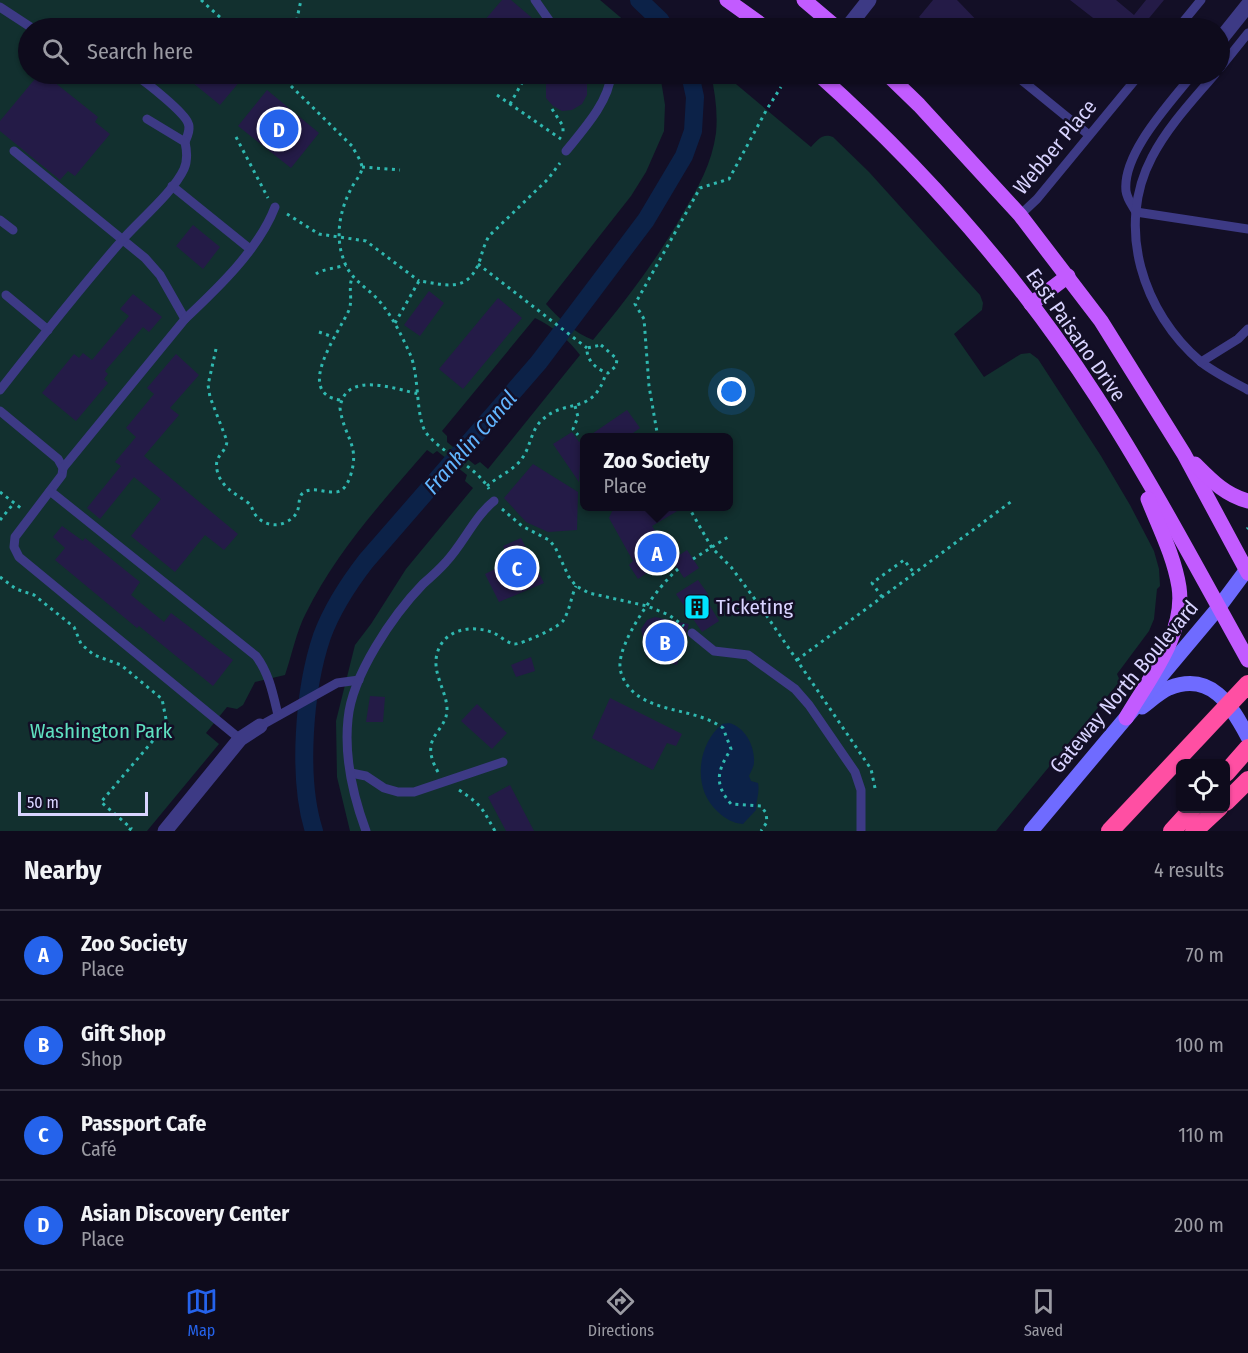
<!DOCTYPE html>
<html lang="en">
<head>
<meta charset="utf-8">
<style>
  body { margin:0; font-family:"Fira Sans Condensed",sans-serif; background:#171425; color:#f1f3f6 }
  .controls { position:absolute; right:18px; bottom:18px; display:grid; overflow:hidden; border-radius:9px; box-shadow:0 2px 4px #0004 }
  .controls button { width:54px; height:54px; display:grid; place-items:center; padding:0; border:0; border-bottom:2px solid #2e2b3b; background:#0e0b1c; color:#f1f3f6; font:30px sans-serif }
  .scale { position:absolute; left:18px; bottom:15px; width:130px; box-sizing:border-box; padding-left:6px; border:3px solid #d9d4ff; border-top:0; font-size:16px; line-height:21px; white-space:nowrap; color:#d9d4ff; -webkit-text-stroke:4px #130f26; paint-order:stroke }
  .you { position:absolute; left:732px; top:392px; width:21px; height:21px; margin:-15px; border:4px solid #fff; border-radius:50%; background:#1a73e8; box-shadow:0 0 0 9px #1a73e833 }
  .badge { display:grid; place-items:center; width:39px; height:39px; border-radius:50%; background:#2563eb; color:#fff; font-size:20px; font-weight:700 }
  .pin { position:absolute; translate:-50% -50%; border:3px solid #fff; box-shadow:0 2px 6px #0006 }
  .popup { position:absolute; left:580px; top:433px; width:153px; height:78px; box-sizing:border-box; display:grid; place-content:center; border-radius:9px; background:#0e0b1c; filter:drop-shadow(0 2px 4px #0005); font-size:20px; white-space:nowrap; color:#9b9ba3 }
  .popup b { font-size:22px; color:#f1f3f6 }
  .popup::after { content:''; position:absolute; left:50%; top:100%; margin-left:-12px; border:12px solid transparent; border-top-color:#0e0b1c }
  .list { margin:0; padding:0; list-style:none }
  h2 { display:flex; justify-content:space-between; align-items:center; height:78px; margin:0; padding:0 24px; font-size:26px }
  h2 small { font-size:20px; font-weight:400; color:#9b9ba3 }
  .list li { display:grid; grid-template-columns:39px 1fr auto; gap:18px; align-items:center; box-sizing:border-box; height:90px; padding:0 24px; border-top:2px solid #2e2b3b }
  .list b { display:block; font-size:22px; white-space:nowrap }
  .list p { margin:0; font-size:20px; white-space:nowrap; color:#9b9ba3 }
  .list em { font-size:20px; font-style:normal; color:#9b9ba3 }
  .icon { flex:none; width:33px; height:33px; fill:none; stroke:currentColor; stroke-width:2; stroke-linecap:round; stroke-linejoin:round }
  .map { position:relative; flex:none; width:1248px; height:831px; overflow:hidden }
  .search { position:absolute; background:#0e0b1c; box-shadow:0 2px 4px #0004; left:18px; right:18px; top:18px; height:66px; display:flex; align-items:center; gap:15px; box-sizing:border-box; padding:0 21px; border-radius:33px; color:#9b9ba3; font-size:22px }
  .sheet { height:438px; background:#0e0b1c }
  nav { display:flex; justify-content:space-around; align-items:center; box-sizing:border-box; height:84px; border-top:2px solid #2e2b3b; background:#0e0b1c; font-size:16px; color:#9b9ba3 }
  nav a { display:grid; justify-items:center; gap:3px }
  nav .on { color:#2563eb }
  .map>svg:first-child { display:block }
  .green { fill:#12302f; fill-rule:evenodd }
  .water { fill:#0c2248 }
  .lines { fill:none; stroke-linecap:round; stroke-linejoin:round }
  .canal { stroke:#0c2248; stroke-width:18 }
  .building { fill:#241b47 }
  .path { stroke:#2fb8b0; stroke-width:3; stroke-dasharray:3 4.5; stroke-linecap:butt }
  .service { stroke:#3d3a85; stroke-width:9 }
  .minor { stroke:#3d3a85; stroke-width:15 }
  .tertiary { stroke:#3d3a85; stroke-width:15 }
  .secondary { stroke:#6f6bff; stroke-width:15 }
  .primary { stroke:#c25bff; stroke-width:15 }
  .motorway { stroke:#ff4fa3; stroke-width:18 }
  .motorway-bridge { stroke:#ff4fa3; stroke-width:18 }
  .labels { text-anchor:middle; stroke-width:5; stroke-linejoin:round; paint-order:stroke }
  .street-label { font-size:21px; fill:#d9d4ff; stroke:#130f26 }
  .poi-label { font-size:21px; fill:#d9d4ff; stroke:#130f26; text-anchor:start }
  .park-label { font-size:21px; fill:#5fe0c0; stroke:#130f26 }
  .water-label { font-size:22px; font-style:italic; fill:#62b6ff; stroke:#130f26 }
</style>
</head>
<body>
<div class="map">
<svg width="1248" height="831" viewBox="0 0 1248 831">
  <rect width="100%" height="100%" fill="#130f26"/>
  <path class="green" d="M 0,0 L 600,0 L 633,28 L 28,28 L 28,74 L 660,74 L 665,105 L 664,131 L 646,172 L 631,196 L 546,304 C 558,318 575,333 593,340 C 627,299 657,260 683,213 C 698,188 712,163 716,133 C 718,113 715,93 711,74 L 724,74 L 811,147 C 818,140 822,133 833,137 L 869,172 L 980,295 L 983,303 L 982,310 L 954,334 L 984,377 L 1021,354 L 1030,353 L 1038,359 L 1101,456 L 1130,505 L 1154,551 L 1159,569 L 1160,586 L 1157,589 L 1154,619 L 1149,631 L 1117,674 L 1120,681 L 996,831 L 350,831 L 337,777 L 336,721 L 355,645 L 371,624 L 406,569 L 473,488 L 465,481 L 467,475 L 437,451 L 433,454 L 427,450 C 383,501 336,552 306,613 C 296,632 292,655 285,675 L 255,682 L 243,705 L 237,709 L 227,707 L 206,733 L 219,744 L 147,831 L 0,831 ZM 535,318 C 552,326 569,340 580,355 L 488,469 L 480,462 L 475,465 L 447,442 L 447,436 L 442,431 ZM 585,438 L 729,438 L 729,506 L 585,506 Z"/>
  <path class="water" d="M 729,723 C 745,727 755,746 754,762 C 754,767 751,771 749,776 L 751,781 L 758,783 C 760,792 756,800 756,810 L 743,824 C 732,823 726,819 718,812 C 692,789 697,745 722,724 Z"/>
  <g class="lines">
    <g class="canal">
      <path d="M 639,0 L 660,20 L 665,28"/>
      <path d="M 314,831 C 297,778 304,689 322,636 C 332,609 349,583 366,561 L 539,362 L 646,220 L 684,156 L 693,131 L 695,97 L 690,74"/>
    </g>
  </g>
  <g class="building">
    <path d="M 502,0 L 511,0 L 531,17 L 535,28 L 478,28 Z"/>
    <path d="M 933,0 L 957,0 L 984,28 L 933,28 L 919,17 Z"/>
    <path d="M 1070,0 L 1116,0 L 1134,15 L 1146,0 L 1164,0 L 1145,23 L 1151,28 L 1106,28 Z"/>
    <path d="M 39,74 L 44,74 L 98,117 L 95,122 L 110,134 L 75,176 L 68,171 L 60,180 L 0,131 L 0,121 Z"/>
    <path d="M 182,74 L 246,74 L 220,105 Z"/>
    <path d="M 546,74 L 587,74 L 587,95 L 582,104 L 572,110 L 562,111 L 553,106 L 546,98 Z"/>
    <path d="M 267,90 L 319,133 L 291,168 L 238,126 Z"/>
    <path d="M 193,225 L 220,247 L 203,269 L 176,246 Z"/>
    <path d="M 429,291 L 444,303 L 420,336 L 404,325 Z"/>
    <path d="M 133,294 L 162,317 L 149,332 L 143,327 L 105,371 L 108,374 L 104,379 L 108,383 L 76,421 L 42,393 L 74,354 L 79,358 L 83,353 L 92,360 L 129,316 L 120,309 Z"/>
    <path d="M 498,298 L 522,318 L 463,389 L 439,369 Z"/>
    <path d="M 176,354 L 199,375 L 170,408 L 179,415 L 144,456 L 238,534 L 224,550 L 205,535 L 175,572 L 131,536 L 161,499 L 134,477 L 100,519 L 87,508 L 121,466 L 115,462 L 136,437 L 126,428 L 154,394 L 147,388 Z"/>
    <path d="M 627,410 L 640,428 L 626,438 L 586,438 Z"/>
    <path d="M 572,432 L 579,442 L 585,438 L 585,473 L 580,465 L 579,482 L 553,444 Z"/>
    <path d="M 533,464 L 578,492 L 577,530 L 548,532 L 526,522 L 504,498 Z"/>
    <path d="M 614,507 L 684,507 L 652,526 L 671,556 L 638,579 L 629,565 L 633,561 L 609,518 Z"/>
    <path d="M 62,526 L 83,541 L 85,538 L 140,582 L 131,595 L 164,622 L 171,613 L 233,660 L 213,686 L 139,626 L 137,628 L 55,560 L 65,548 L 53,537 Z"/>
    <path d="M 521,538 L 544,583 L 499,602 L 485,574 L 509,562 L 503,546 Z"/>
    <path d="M 687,550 L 699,568 L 684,578 L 672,560 Z"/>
    <path d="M 698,580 L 708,594 L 704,596 L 719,621 L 702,632 L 676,594 Z"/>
    <path d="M 655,617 L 689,624 L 677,665 L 646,656 L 649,644 L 643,639 L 641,629 L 647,620 Z"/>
    <path d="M 531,657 L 535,671 L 516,677 L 511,665 Z"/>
    <path d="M 370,696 L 385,697 L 383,722 L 366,722 Z"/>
    <path d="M 610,698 L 682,734 L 676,746 L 667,743 L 653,770 L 592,738 Z"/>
    <path d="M 477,704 L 507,733 L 492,749 L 461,721 Z"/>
    <path d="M 510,785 L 534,831 L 506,831 L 488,797 Z"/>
  </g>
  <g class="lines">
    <g class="path">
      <path d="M 201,0 L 232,28"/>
      <path d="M 295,28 L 301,0"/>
      <path d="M 282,74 L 289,84 L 352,146 C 355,152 361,160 362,167 C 362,174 355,181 352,187 C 340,209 335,235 343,258 C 350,281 367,286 381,303 C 393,318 402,336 410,354 C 420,376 415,419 427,434 C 444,455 475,465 489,489"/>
      <path d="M 497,95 L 561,139"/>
      <path d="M 510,104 L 527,74"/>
      <path d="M 552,109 L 563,126 L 563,135"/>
      <path d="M 236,137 L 268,198"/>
      <path d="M 362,167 L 400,170"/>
      <path d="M 287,214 L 319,234 L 366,241 L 419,281"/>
      <path d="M 478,264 L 587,348"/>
      <path d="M 316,274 C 322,269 337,268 346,265"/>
      <path d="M 395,323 L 419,281 C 444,284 466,294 479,263 C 482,253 484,245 489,236 L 548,179 L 560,163"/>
      <path d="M 319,332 L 333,337"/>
      <path d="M 601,345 L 617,359 L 616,366 L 608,373 C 597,370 586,360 587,348 Z"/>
      <path d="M 216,349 L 208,385 L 210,397 L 227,441 C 226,455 212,454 218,474 C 223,488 236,494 247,502 C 252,505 252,509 254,513 C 261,524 275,528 286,522 C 305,513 295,499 303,493 C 312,486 325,493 335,492 C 343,492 347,485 350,477 C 361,445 344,438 340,408 C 345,370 395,389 419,394"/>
      <path d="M 340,400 C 293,393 340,331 349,310 C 353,299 348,288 352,278"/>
      <path d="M 575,406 L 578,417 L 573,429 L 578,435"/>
      <path d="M 658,438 L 649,386 L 644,319 L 635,304 L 700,188 L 729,179 L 767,109 L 781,87"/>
      <path d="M 487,486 C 498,476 515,470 523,457 C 531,445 531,430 542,420 C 566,397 593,417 606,373"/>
      <path d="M 0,492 L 22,509"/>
      <path d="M 688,506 L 712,548 L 731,567 L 760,606 L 871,769 L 875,788"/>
      <path d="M 502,509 L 522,526 L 549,540 L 555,547 L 569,577 L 576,586 L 589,593 L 647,606 L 669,615 L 684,626"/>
      <path d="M 0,520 L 14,503"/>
      <path d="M 1247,529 L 1248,528"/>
      <path d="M 693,559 L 728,537"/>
      <path d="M 678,569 C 658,586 618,641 620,667 C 621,679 630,691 640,697 C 665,713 698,710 723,728 L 731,749 C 718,770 713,783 731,804 L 761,806 L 766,813 L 767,822 L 761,831"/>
      <path d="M 0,577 L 16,589 L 34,595 L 74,627 L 81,644 L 94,655 L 121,665 L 162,699 L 167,724 L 101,802 L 131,828 L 129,831"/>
      <path d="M 882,597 L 872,583 L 904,560 L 914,573"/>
      <path d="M 797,660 L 1012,501"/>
      <path d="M 438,772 C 417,735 448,733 447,708 C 446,690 432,673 437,654 C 443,629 472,624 494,633 C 500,636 507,643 514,644 C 521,645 559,627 563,621 C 570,610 571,597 576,586"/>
      <path d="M 459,790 C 483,806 481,807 495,831"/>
    </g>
    <g class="service">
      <path d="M 535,0 L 551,23 L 558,28"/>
      <path d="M 0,7 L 32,28"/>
      <path d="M 1178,28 L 1201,0"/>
      <path d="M 1220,68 L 1248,33"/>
      <path d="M 134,74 C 146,82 184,112 188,123 C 191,129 187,137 185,142"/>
      <path d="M 1193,74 C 1171,102 1122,153 1126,191 C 1127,199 1132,205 1136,212 L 1248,229"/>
      <path d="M 1215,74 C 1193,100 1168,126 1152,157 C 1115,227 1143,313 1201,362 C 1215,373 1232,381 1248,390"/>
      <path d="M 1019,78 L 1089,135"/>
      <path d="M 14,151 L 145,258 L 160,275 L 185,319"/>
      <path d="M 566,151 C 583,130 609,102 611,74"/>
      <path d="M 172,186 L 250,249"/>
      <path d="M 1020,215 L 1037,199 L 1140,74"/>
      <path d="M 0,220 L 13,230"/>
      <path d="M 6,295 L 48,330"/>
      <path d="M 1201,362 L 1238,339 L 1248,329"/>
      <path d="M 0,390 C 40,339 81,287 124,238 C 141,219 174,191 184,169 C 188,160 187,151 185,142 L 147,119"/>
      <path d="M 0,411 L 58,459 L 63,468 L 62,475 L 15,537 L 14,547 L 19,557 L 240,739"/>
      <path d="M 63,468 L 185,319 C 218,288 259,249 275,207"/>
      <path d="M 50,491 L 256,656 C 269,673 273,694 278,715"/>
      <path d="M 692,633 L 714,651 L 748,655 L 795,689 L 809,705 L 855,772 L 861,790 L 861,831"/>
      <path d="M 260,726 L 337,683 L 359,680"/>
      <path d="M 351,773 L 366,776 L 384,788 L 398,792 L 414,792 L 503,762"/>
      <path d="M 366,831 C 353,796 344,757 348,719 C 352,675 393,615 423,584 C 431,577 439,570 446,562 C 463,544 475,516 494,501"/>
    </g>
    <g class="minor">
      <path d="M 1220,40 L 1248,5"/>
      <path d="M 165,831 L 240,739 L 260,726"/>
    </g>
    <path class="tertiary" d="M 847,28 L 869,0"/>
    <g class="secondary">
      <path d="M 1142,707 C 1150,701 1160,692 1169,688 C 1211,671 1231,705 1248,737"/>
      <path d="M 1031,831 L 1219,607 L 1248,568"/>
    </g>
    <g class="primary">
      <path d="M 727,0 L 766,28"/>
      <path d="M 804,0 L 837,28"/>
      <path d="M 818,74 C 924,169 1019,277 1096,396 C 1151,481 1199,572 1248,660"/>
      <path d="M 887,74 L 919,105 L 1020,215 L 1101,321 L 1184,454 L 1248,573"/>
      <path d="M 1031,304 L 1068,276"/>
      <path d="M 1195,464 C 1211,480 1225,495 1248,501"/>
      <path d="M 1126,718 C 1148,680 1186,634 1179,587 C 1174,556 1159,527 1148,499"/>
    </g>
    <g class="motorway">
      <path d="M 1226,773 L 1248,748"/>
      <path d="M 1226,802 L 1248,780"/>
      <path d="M 1172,831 L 1193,808"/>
      <path d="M 1194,831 L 1219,808"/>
    </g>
    <path class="motorway-bridge" d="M 1110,831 L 1248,684"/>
  </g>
  <defs>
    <symbol id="building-square" viewBox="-11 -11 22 22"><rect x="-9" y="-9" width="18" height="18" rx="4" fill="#00e5ff" stroke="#130f26"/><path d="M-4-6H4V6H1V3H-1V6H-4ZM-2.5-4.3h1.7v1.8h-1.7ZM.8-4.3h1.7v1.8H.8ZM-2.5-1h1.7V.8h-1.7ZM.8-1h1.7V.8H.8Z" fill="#111"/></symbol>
  </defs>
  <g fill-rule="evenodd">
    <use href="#building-square" x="682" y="592" width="30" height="30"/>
  </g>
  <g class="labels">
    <g class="street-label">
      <text transform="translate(1055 147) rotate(-50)" y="7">Webber Place</text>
      <text transform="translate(1076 335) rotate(55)" y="7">East Paisano Drive</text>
      <text transform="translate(1124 687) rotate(-50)" y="7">Gateway North Boulevard</text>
    </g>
    <g class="poi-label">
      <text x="716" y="614">Ticketing</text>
    </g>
    <g class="park-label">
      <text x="101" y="738">Washington Park</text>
    </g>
    <g class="water-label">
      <text transform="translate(470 442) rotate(-49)" y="8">Franklin Canal</text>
    </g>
  </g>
</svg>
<div class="controls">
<button><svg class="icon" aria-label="locate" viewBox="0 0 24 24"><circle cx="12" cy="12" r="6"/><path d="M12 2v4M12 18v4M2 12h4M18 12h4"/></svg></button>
</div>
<div class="scale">50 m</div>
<div class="you"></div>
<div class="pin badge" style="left:657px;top:553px">A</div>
<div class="popup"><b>Zoo Society</b>Place</div>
<div class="pin badge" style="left:665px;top:642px">B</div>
<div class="pin badge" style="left:517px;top:568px">C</div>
<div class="pin badge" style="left:279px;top:129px">D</div>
<div class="search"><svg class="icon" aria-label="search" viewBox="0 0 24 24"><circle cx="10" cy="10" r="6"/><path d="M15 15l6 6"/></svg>Search here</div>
</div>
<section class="sheet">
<h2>Nearby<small>4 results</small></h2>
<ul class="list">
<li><span class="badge">A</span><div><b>Zoo Society</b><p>Place</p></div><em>70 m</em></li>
<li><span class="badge">B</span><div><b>Gift Shop</b><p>Shop</p></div><em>100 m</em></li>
<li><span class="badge">C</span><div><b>Passport Cafe</b><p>Café</p></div><em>110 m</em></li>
<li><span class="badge">D</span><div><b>Asian Discovery Center</b><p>Place</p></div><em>200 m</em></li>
</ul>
</section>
<nav>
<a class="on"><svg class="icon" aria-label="map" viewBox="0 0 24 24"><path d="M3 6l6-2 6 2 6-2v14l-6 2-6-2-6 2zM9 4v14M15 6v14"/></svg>Map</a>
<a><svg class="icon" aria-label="directions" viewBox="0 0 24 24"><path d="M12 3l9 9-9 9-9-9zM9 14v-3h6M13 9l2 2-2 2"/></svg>Directions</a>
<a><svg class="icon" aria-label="saved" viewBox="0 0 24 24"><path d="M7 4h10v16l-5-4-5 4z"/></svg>Saved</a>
</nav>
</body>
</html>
